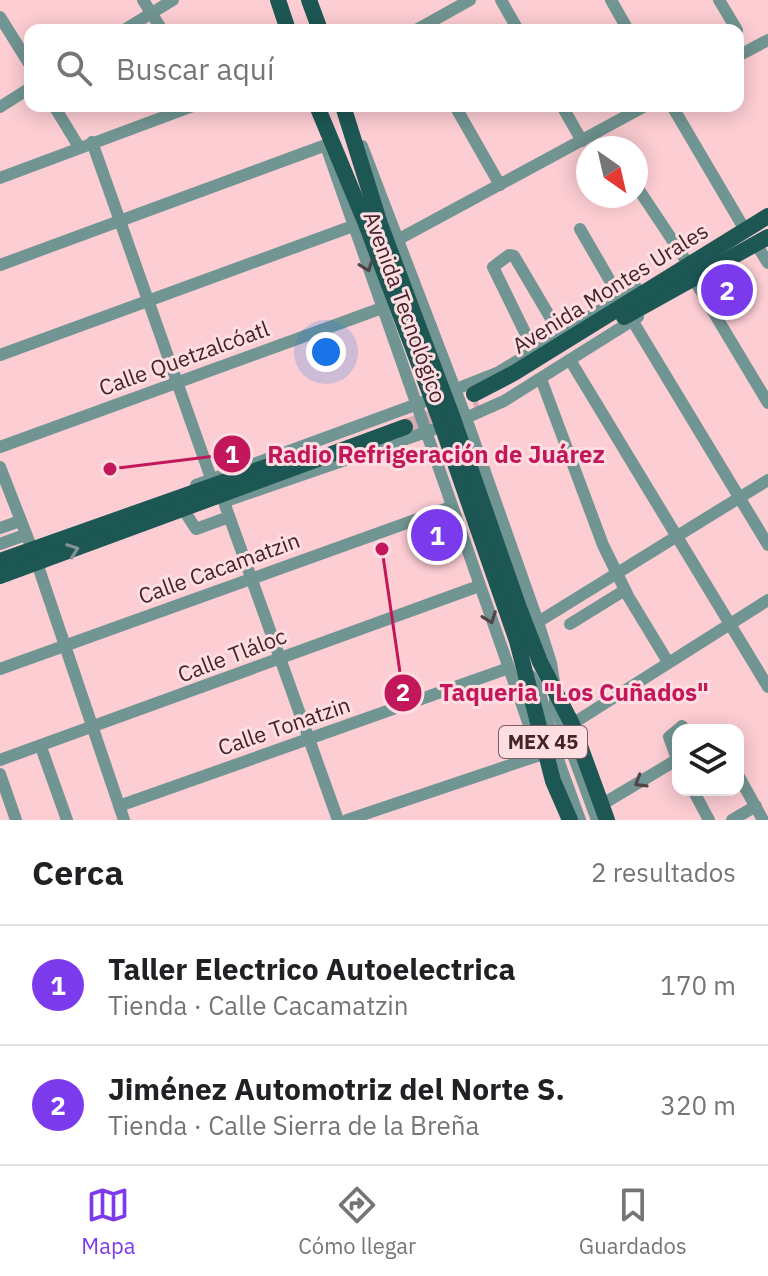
<!DOCTYPE html>
<html lang="es">
<head>
<meta charset="utf-8">
<style>
  body { margin:0; font-family:"IBM Plex Sans",sans-serif; background:#f6f6f6; color:#202124 }
  .controls { position:absolute; right:24px; bottom:24px; display:grid; overflow:hidden; border-radius:16px; box-shadow:0 4px 20px #0003 }
  .controls button { width:72px; height:72px; display:grid; place-items:center; padding:0; border:0; border-bottom:2px solid #e0e0e0; background:#fff; color:#202124; font:40px sans-serif }
  .compass { position:absolute; left:576px; top:136px; width:72px; height:72px; border-radius:50%; background:#fff; box-shadow:0 4px 20px #0003; rotate:146deg }
  .you { position:absolute; left:326px; top:352px; width:28px; height:28px; margin:-20px; border:6px solid #fff; border-radius:50%; background:#1a73e8; box-shadow:0 0 0 12px #1a73e833 }
  .badge { display:grid; place-items:center; width:52px; height:52px; border-radius:50%; background:#7c3aed; color:#fff; font-size:26px; font-weight:700 }
  .pin { position:absolute; translate:-50% -50%; border:4px solid #fff; box-shadow:0 2px 8px #0006 }
  .list { margin:0; padding:0; list-style:none }
  h2 { display:flex; justify-content:space-between; align-items:center; height:104px; margin:0; padding:0 32px; font-size:34px }
  h2 small { font-size:26px; font-weight:400; color:#757577 }
  .list li { display:grid; grid-template-columns:52px 1fr auto; gap:24px; align-items:center; box-sizing:border-box; height:120px; padding:0 32px; border-top:2px solid #e0e0e0 }
  .list b { display:block; font-size:30px; white-space:nowrap }
  .list p { margin:0; font-size:26px; white-space:nowrap; color:#757577 }
  .list em { font-size:26px; font-style:normal; color:#757577 }
  .icon { flex:none; width:44px; height:44px; fill:none; stroke:currentColor; stroke-width:2; stroke-linecap:round; stroke-linejoin:round }
  .map { position:relative; flex:none; width:768px; height:820px; overflow:hidden }
  .search { position:absolute; background:#fff; box-shadow:0 4px 20px #0003; left:24px; right:24px; top:24px; height:88px; display:flex; align-items:center; gap:20px; box-sizing:border-box; padding:0 28px; border-radius:16px; color:#757577; font-size:30px }
  .sheet { height:344px; background:#fff }
  nav { display:flex; justify-content:space-around; align-items:center; box-sizing:border-box; height:112px; border-top:2px solid #e0e0e0; background:#fff; font-size:22px; color:#757577 }
  nav a { display:grid; justify-items:center; gap:4px }
  nav .on { color:#7c3aed }
  .map>svg:first-child { display:block }
  .lines { fill:none; stroke-linecap:round; stroke-linejoin:round }
  .major-tunnel { stroke:#d7abb1; stroke-width:16; stroke-dasharray:16 8; stroke-linecap:butt }
  .minor { stroke:#719592; stroke-width:12 }
  .major { stroke:#1d5754; stroke-width:16 }
  .wall { fill:#ac758f }
  .shaded-wall { fill:#8c5f74 }
  .building { fill:#c888a6; stroke:#8c5f74; stroke-width:2 }
  .oneway { stroke:#504648 }
  .oneway2 { stroke:#839494 }
  .labels { text-anchor:middle; stroke-width:6; stroke-linejoin:round; paint-order:stroke }
  .shield { fill:#ffdee2; stroke:#7b5c60; stroke-width:2 }
  .shield-label { font-size:20px; font-weight:bold; fill:#422429 }
  .street-label { font-size:22px; fill:#422429; stroke:#ffdee2 }
  .leader { fill:none; stroke:#c2185b; stroke-width:3 }
  .callout-dot { fill:#c2185b; stroke:#ffdee2; stroke-width:3 }
  .mark-label { font-size:24px; text-anchor:middle; font-weight:bold; fill:#fff }
  .callout-label { font-size:24px; text-anchor:middle; font-weight:bold; fill:#c2185b; stroke:#ffdee2; stroke-width:6; stroke-linejoin:round; paint-order:stroke }
</style>
</head>
<body>
<div class="map">
<svg width="768" height="820" viewBox="0 0 768 820">
  <rect width="100%" height="100%" fill="#fccdd3"/>
  <g class="lines">
    <path class="major-tunnel" d="M 405,427 L 478,402"/>
    <g class="minor">
      <path d="M 143,0 L 162,30"/>
      <path d="M 501,0 L 518,30"/>
      <path d="M 611,0 L 628,30"/>
      <path d="M 719,0 L 737,30"/>
      <path d="M 0,17 L 30,65"/>
      <path d="M 124,30 L 173,0"/>
      <path d="M 416,30 L 470,0"/>
      <path d="M 738,56 L 768,40"/>
      <path d="M 54,106 L 79,147"/>
      <path d="M 455,106 L 500,185"/>
      <path d="M 562,106 L 582,141"/>
      <path d="M 672,106 L 745,230"/>
      <path d="M 0,107 L 30,88"/>
      <path d="M 92,142 L 211,478"/>
      <path d="M 326,146 L 509,668 L 529,725 L 541,737"/>
      <path d="M 362,146 L 466,418 L 538,622 L 551,663 L 554,682"/>
      <path d="M 0,178 L 193,106"/>
      <path d="M 637,187 L 685,259"/>
      <path d="M 580,229 L 620,298"/>
      <path d="M 399,239 L 645,106"/>
      <path d="M 756,244 L 768,263"/>
      <path d="M 0,265 L 326,145"/>
      <path d="M 696,283 L 768,403"/>
      <path d="M 632,320 L 768,545"/>
      <path d="M 534,351 L 493,267 L 509,255 L 514,256 L 560,334"/>
      <path d="M 0,355 L 353,226"/>
      <path d="M 570,360 L 768,687"/>
      <path d="M 541,379 L 603,545 L 628,596 L 668,662"/>
      <path d="M 451,391 L 499,372 L 637,288"/>
      <path d="M 461,420 L 504,401 L 638,317"/>
      <path d="M 0,447 L 382,308"/>
      <path d="M 0,467 L 32,549"/>
      <path d="M 196,485 L 423,402"/>
      <path d="M 226,501 L 432,430"/>
      <path d="M 224,502 L 338,820"/>
      <path d="M 183,509 L 196,529 L 229,517"/>
      <path d="M 0,528 L 20,521"/>
      <path d="M 0,544 L 25,535"/>
      <path d="M 37,563 L 124,820"/>
      <path d="M 538,622 L 768,480"/>
      <path d="M 570,624 L 625,590"/>
      <path d="M 0,669 L 451,507"/>
      <path d="M 531,676 L 540,693 L 560,765 L 580,820"/>
      <path d="M 555,700 L 555,706 L 597,820"/>
      <path d="M 572,724 L 768,600"/>
      <path d="M 41,747 L 67,820"/>
      <path d="M 0,760 L 479,586"/>
      <path d="M 678,762 L 669,737 L 682,726"/>
      <path d="M 0,774 L 16,820"/>
      <path d="M 738,775 L 763,820"/>
      <path d="M 693,790 L 709,820"/>
      <path d="M 601,805 L 678,759"/>
      <path d="M 119,806 L 509,668"/>
      <path d="M 347,820 L 546,753"/>
      <path d="M 732,820 L 756,806"/>
    </g>
    <g class="major">
      <path d="M 278,0 L 288,30"/>
      <path d="M 309,0 L 320,30"/>
      <path d="M 317,106 L 366,224 L 440,420 L 517,641 L 553,781 L 570,820"/>
      <path d="M 343,106 L 380,224 L 452,416 L 519,608 L 540,662 L 572,724 L 607,820"/>
      <path d="M 624,317 L 768,237"/>
      <path d="M 474,394 L 514,373 L 768,216"/>
      <path d="M 0,561 L 277,463"/>
      <path d="M 0,576 L 405,427"/>
    </g>
  </g>
  <path class="wall" d="M 713,283 L 741,288 L 719,301 L 713,291 Z"/>
  <path class="shaded-wall" d="M 741,279 L 741,288 L 719,301 L 719,293 Z"/>
  <path class="building" d="M 734,269 L 741,279 L 719,293 L 713,283 Z"/>
  <defs><path id="oneway-chevron" d="M-2-3.5L2.5 0L-2 3.5" fill="none" stroke-width="1.6" stroke-linecap="round" stroke-linejoin="round" transform="scale(2)"/></defs>
  <g class="oneway">
    <use href="#oneway-chevron" transform="translate(367 266) rotate(70)"/>
    <use href="#oneway-chevron" transform="translate(490 618) rotate(70)"/>
    <use href="#oneway-chevron" transform="translate(640 782) rotate(149)"/>
  </g>
  <use class="oneway2" href="#oneway-chevron" transform="translate(73 550) rotate(-20)"/>
  <g class="labels">
    <rect class="shield" x="499" y="726" width="88" height="32" rx="6"/>
    <g class="shield-label">
      <text x="543" y="749">MEX 45</text>
    </g>
    <g class="street-label">
      <text transform="translate(610 288) rotate(-32)" y="8">Avenida Montes Urales</text>
      <text transform="translate(405 307) rotate(70)" y="8">Avenida Tecnológico</text>
      <text transform="translate(184 358) rotate(-20)" y="8">Calle Quetzalcóatl</text>
      <text transform="translate(219 568) rotate(-20)" y="8">Calle Cacamatzin</text>
      <text transform="translate(232 655) rotate(-21)" y="8">Calle Tláloc</text>
      <text transform="translate(284 726) rotate(-19)" y="8">Calle Tonatzin</text>
    </g>
  </g>
  <path class="leader" d="M110 469L232 454M382 549L403 693"/>
  <g class="callout-dot">
    <circle cx="110" cy="469" r="8"/>
    <circle cx="382" cy="549" r="8"/>
    <circle cx="232" cy="454" r="20"/>
    <circle cx="403" cy="693" r="20"/>
  </g>
  <g class="mark-label">
    <text x="232" y="463">1</text>
    <text x="403" y="701">2</text>
  </g>
  <g class="callout-label">
    <text x="436" y="463">Radio Refrigeración de Juárez</text>
    <text x="574" y="701">Taqueria "Los Cuñados"</text>
  </g>
</svg>
<div class="controls">
<button><svg class="icon" aria-label="layers" viewBox="0 0 24 24"><path d="M12 4l9 5-9 5-9-5zM3 14l9 5 9-5"/></svg></button>
</div>
<svg class="compass" viewBox="-18 -18 36 36"><path d="M0-13l5 13h-10z" fill="#e53935"/><path d="M0 13l5-13h-10z" fill="#757577"/></svg>
<div class="you"></div>
<div class="pin badge" style="left:437px;top:535px">1</div>
<div class="pin badge" style="left:727px;top:290px">2</div>
<div class="search"><svg class="icon" aria-label="search" viewBox="0 0 24 24"><circle cx="10" cy="10" r="6"/><path d="M15 15l6 6"/></svg>Buscar aquí</div>
</div>
<section class="sheet">
<h2>Cerca<small>2 resultados</small></h2>
<ul class="list">
<li><span class="badge">1</span><div><b>Taller Electrico Autoelectrica</b><p>Tienda · Calle Cacamatzin</p></div><em>170 m</em></li>
<li><span class="badge">2</span><div><b>Jiménez Automotriz del Norte S.</b><p>Tienda · Calle Sierra de la Breña</p></div><em>320 m</em></li>
</ul>
</section>
<nav>
<a class="on"><svg class="icon" aria-label="map" viewBox="0 0 24 24"><path d="M3 6l6-2 6 2 6-2v14l-6 2-6-2-6 2zM9 4v14M15 6v14"/></svg>Mapa</a>
<a><svg class="icon" aria-label="directions" viewBox="0 0 24 24"><path d="M12 3l9 9-9 9-9-9zM9 14v-3h6M13 9l2 2-2 2"/></svg>Cómo llegar</a>
<a><svg class="icon" aria-label="saved" viewBox="0 0 24 24"><path d="M7 4h10v16l-5-4-5 4z"/></svg>Guardados</a>
</nav>
</body>
</html>
